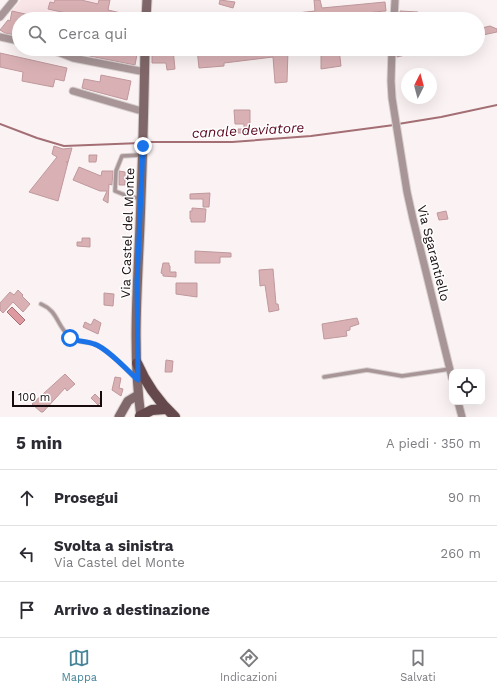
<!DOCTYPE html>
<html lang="it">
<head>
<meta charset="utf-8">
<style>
  body { margin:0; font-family:"Work Sans",sans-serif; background:#f7f7f7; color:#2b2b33 }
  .controls { position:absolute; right:12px; bottom:12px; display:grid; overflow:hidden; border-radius:8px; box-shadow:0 4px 16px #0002 }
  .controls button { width:36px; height:36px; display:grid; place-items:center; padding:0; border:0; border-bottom:1px solid #e1e1e2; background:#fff; color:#2b2b33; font:20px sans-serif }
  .compass { position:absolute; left:401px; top:68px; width:36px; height:36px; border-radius:50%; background:#fff; box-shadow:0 4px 16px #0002; rotate:6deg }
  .scale { position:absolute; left:12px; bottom:10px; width:90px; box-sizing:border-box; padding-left:4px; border:2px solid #170a0c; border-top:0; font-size:11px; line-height:14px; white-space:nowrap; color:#170a0c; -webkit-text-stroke:3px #fff; paint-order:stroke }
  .stop { position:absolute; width:12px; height:12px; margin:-9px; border:3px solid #1a73e8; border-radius:50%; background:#fff }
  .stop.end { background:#1a73e8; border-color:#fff; box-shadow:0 1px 4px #0008 }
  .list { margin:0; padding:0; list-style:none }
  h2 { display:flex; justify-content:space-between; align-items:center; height:52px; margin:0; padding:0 16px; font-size:17px }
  h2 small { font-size:13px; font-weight:400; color:#7c7c81 }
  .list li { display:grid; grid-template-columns:26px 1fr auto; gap:12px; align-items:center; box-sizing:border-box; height:56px; padding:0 16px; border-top:1px solid #e1e1e2 }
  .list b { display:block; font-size:15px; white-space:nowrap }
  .list p { margin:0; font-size:13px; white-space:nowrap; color:#7c7c81 }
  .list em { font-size:13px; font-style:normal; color:#7c7c81 }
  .icon { flex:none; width:22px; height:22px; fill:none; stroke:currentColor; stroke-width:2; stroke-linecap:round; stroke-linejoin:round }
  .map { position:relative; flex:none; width:497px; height:417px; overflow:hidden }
  .search { position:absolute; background:#fff; box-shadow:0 4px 16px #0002; left:12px; right:12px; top:12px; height:44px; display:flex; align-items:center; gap:10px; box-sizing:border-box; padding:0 14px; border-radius:22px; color:#7c7c81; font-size:15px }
  .sheet { height:220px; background:#fff }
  nav { display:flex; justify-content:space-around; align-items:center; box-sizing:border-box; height:56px; border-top:1px solid #e1e1e2; background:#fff; font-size:11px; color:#7c7c81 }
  nav a { display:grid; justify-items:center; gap:2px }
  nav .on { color:#468499 }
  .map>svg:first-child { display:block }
  .built { fill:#f9e5e7 }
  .water { fill:#df99a1; stroke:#a36e74 }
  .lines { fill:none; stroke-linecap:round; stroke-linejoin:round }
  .stream { stroke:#a36e74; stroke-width:2 }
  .building { fill:#d9b1b5; stroke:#bf989c }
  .lane-casing { stroke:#d7cece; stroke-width:5.5 }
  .street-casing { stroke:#d7cece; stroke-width:9 }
  .secondary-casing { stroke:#d7cece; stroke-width:11 }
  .primary-casing { stroke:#d7cece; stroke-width:12 }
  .lane { stroke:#a79597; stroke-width:3.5 }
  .street { stroke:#a79597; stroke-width:7 }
  .secondary { stroke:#80686a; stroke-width:9 }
  .primary { stroke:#65484b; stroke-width:10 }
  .route { stroke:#1a73e8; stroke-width:5 }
  .labels { text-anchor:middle; stroke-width:3; stroke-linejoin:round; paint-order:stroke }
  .street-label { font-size:13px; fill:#170a0c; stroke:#fff }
  .water-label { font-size:14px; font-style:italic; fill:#59051e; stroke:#fff }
</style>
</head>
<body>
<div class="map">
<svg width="497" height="417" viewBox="0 0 497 417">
  <rect width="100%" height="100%" fill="#fbf3f3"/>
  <path class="built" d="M 21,0 L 99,0 L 95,19 L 51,19 L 12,11 Z"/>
  <path class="water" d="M 12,307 L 25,320 L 20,325 L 7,312 Z"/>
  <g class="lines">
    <g class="stream">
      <path d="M 0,124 L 37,138 L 64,146 L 141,143"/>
      <path d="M 398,124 L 441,117 L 497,105"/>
      <path d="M 145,142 L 232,142 L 311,136 L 394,125"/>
    </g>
  </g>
  <g class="building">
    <path d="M 55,0 L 81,0 L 98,4 L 99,0 L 110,0 L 108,10 L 138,17 L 137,19 L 102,19 L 89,16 L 89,18 L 48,9 L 50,2 L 54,3 Z"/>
    <path d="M 220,0 L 235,2 L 233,8 L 219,4 Z"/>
    <path d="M 314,0 L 320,0 L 322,8 L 385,2 L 386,11 L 373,12 L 373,16 L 359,17 L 359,13 L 321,17 L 320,19 L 315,19 L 315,17 L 296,19 L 297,13 L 315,11 Z"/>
    <path d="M 12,11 L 38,17 L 38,19 L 19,18 L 19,36 L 5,33 L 0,30 L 8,20 L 10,21 Z"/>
    <path d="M 400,11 L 418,12 L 418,19 L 400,19 Z"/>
    <path d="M 168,13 L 189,13 L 189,19 L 171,19 L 171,18 L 168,18 Z"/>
    <path d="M 490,26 L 497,29 L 497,32 L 478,36 L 478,29 Z"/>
    <path d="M 65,49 L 138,49 L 135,65 L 74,53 Z"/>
    <path d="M 168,49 L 173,49 L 175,69 L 167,70 L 166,63 L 152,63 L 152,50 Z"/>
    <path d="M 197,49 L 277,49 L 277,51 L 288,50 L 287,82 L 275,83 L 273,57 L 224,63 L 224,66 L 199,68 Z"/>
    <path d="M 321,49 L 339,49 L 341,66 L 321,69 Z"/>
    <path d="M 401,49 L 421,49 L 421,51 L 397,57 L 397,50 Z"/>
    <path d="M 0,53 L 67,68 L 64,81 L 55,79 L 53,87 L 22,81 L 23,72 L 0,67 Z"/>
    <path d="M 101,75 L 131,81 L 127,100 L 82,88 L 84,79 L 100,82 Z"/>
    <path d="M 234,110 L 250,110 L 250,129 L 260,129 L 260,133 L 238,133 L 238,129 L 244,129 L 244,124 L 235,124 Z"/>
    <path d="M 54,146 L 63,149 L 72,148 L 68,162 L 66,162 L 68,162 L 58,201 L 29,192 L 57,157 L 52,154 Z"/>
    <path d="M 89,155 L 97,155 L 96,162 L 89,162 Z"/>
    <path d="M 79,167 L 101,176 L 102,171 L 113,171 L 112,185 L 109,184 L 108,203 L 103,200 L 107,191 L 100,191 L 73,180 Z"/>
    <path d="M 119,171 L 125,172 L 125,185 L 119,185 Z"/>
    <path d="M 210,193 L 209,207 L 203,207 L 203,199 L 190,199 L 190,194 Z"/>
    <path d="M 192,208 L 206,209 L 205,222 L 191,222 L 191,219 L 190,219 L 190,211 L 192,211 Z"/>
    <path d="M 446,211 L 448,219 L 439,220 L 437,213 Z"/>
    <path d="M 82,238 L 90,238 L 90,247 L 77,246 L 77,242 L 82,242 Z"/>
    <path d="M 195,251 L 231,253 L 231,257 L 220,257 L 220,263 L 195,263 Z"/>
    <path d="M 163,263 L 169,263 L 169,265 L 170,266 L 170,272 L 176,272 L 176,277 L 163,276 L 163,274 L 161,273 Z"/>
    <path d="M 273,269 L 276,304 L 278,304 L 279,310 L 269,312 L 265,285 L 260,286 L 259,270 Z"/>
    <path d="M 176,283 L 197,283 L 197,297 L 176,294 Z"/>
    <path d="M 18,290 L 23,295 L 22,296 L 30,304 L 23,312 L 13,302 L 3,313 L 0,310 L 0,303 L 10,292 L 14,295 Z"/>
    <path d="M 104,293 L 114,294 L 113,306 L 104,305 Z"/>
    <path d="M 357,318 L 359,324 L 350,327 L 350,330 L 346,331 L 347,336 L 324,339 L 322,324 Z"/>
    <path d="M 94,319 L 101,323 L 98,334 L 83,327 L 85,322 L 91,325 Z"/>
    <path d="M 166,360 L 173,361 L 172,372 L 165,372 Z"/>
    <path d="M 65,374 L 75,384 L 67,391 L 65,388 L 43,412 L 41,412 L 32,404 Z"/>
    <path d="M 115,377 L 121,378 L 119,388 L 123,389 L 121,396 L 112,390 Z"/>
    <path d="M 95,394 L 102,401 L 98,405 L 91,398 Z"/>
  </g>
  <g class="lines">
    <defs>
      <g id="lane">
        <path d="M 141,198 L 130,197 L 115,191 L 116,171 L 122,156 L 141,155"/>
        <path d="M 41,304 C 58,311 57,326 69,336 C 76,343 86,341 95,344 C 109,350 125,368 135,378"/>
        <path d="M 324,377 L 367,370 L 402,376 L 450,369"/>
      </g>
      <g id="street">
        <path d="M 0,17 L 14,0"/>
        <path d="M 394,19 L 395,0"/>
        <path d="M 0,37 L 19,41"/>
        <path d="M 50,49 L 73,58 L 145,72"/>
        <path d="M 392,49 L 391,81 L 392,98 L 407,192 L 413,219 L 452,378"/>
        <path d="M 73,91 L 138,110 L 144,111"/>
        <path d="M 458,402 L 462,417"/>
      </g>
      <g id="secondary">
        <path d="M 146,19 L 147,0"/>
        <path d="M 119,417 L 128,401 L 138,395"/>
        <path d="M 141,417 C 131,345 139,271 141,198 C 143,148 144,99 145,49"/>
      </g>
      <g id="primary">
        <path d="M 137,363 C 146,384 158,401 175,417"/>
        <path d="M 140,416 L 152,410 L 166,409"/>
      </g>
    </defs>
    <use href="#lane" class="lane-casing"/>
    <use href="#street" class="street-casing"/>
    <use href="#secondary" class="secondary-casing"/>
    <use href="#primary" class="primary-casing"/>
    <use href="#lane" class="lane"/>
    <use href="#street" class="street"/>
    <use href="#secondary" class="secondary"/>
    <use href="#primary" class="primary"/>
  </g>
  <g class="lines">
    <path class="route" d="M 70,338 C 79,342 86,341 94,344 C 107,348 128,371 138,380 L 137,283 L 143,146"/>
  </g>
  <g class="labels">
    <g class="street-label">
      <text transform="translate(127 233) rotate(-88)" y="5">Via Castel del Monte</text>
      <text transform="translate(434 253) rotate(76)" y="5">Via Sgarantiello</text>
    </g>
    <g class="water-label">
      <text transform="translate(248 130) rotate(-3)" y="5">canale deviatore</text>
    </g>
  </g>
</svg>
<div class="controls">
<button><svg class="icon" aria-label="locate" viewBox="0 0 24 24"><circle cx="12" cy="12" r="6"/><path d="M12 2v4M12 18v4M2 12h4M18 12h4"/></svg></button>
</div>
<svg class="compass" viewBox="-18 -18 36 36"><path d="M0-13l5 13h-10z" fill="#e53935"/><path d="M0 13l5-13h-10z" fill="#7c7c81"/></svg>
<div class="scale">100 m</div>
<div class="stop" style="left:70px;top:338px"></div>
<div class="stop end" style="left:143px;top:146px"></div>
<div class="search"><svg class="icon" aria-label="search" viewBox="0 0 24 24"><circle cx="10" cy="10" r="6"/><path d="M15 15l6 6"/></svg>Cerca qui</div>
</div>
<section class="sheet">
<h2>5 min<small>A piedi · 350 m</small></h2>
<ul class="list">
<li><svg class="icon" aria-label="ahead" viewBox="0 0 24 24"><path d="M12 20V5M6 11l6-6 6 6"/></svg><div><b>Prosegui</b></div><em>90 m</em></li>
<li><svg class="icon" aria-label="left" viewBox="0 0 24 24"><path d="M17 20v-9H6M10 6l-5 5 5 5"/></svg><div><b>Svolta a sinistra</b><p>Via Castel del Monte</p></div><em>260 m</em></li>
<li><svg class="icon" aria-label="arrive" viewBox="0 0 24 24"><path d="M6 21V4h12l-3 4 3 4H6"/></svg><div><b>Arrivo a destinazione</b></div></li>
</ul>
</section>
<nav>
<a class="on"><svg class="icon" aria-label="map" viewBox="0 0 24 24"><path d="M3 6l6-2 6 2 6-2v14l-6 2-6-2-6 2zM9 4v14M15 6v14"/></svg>Mappa</a>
<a><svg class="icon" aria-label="directions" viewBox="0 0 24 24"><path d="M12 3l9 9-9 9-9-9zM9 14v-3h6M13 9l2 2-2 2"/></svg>Indicazioni</a>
<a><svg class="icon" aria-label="saved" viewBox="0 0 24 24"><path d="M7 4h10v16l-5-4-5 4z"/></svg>Salvati</a>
</nav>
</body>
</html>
